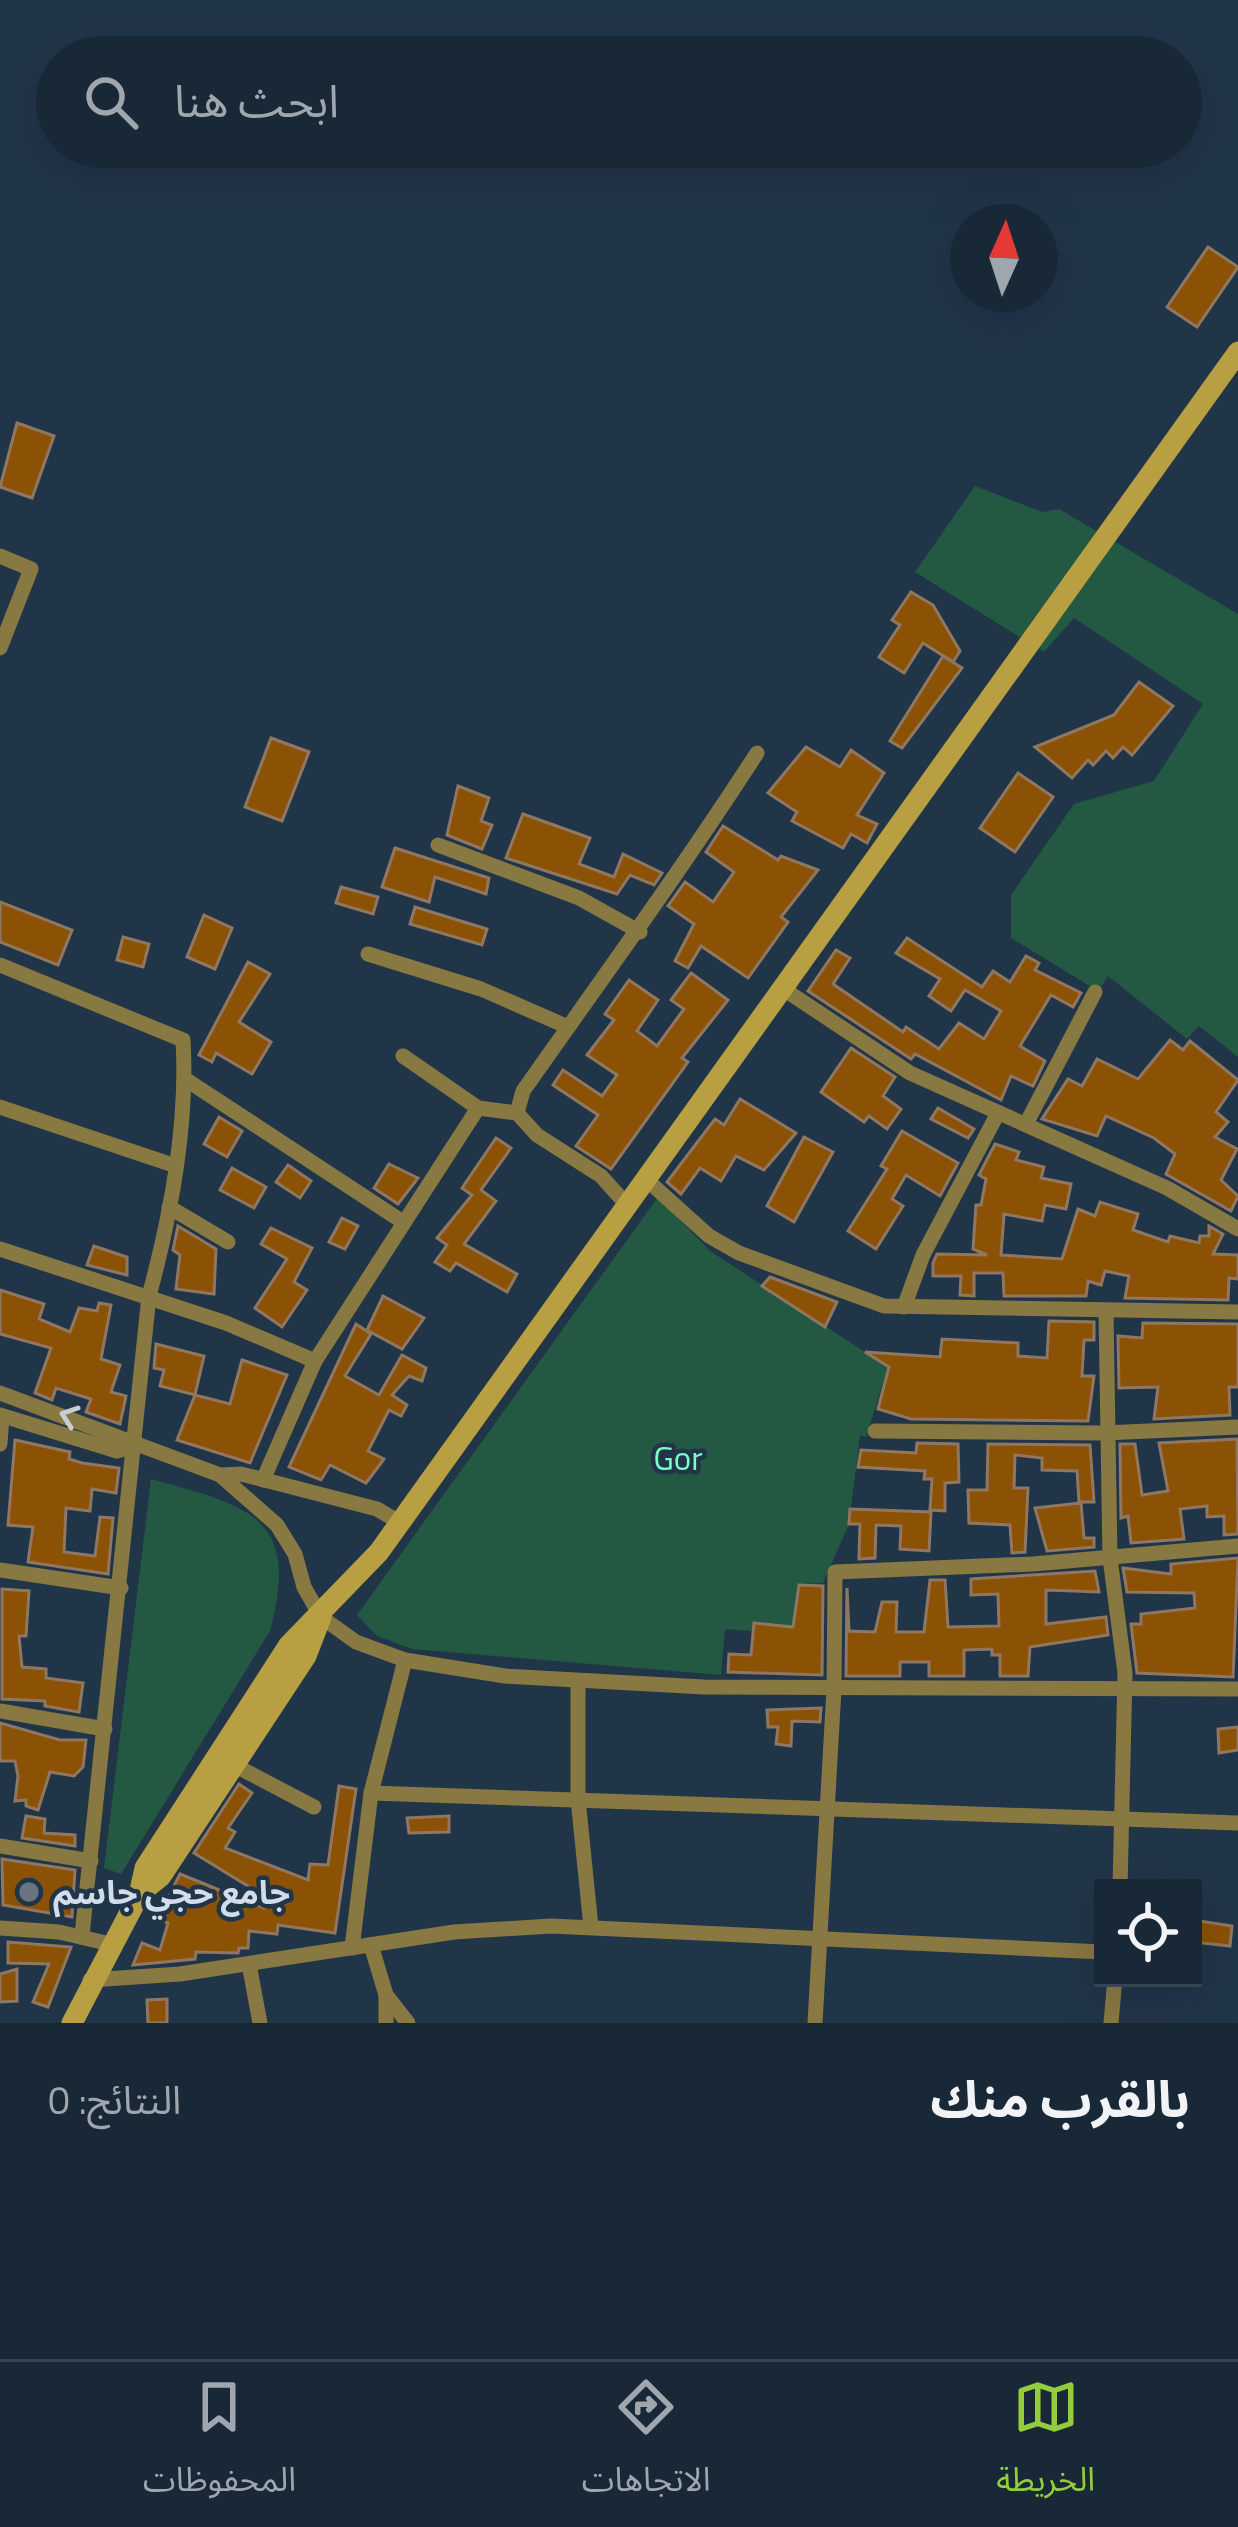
<!DOCTYPE html>
<html lang="ar">
<head>
<meta charset="utf-8">
<style>
  body { margin:0; font-family:"Titillium Web","Noto Sans Arabic",sans-serif; background:#263442; color:#f1f3f6; direction:rtl }
  .controls { position:absolute; right:36px; bottom:36px; display:grid; overflow:hidden; border-radius:0px; box-shadow:0 12px 48px #0002 }
  .controls button { width:108px; height:108px; display:grid; place-items:center; padding:0; border:0; border-bottom:3px solid #374452; background:#192837; color:#f1f3f6; font:60px sans-serif }
  .compass { position:absolute; left:950px; top:204px; width:108px; height:108px; border-radius:50%; background:#192837; box-shadow:0 12px 48px #0002; rotate:3deg }
  .list { margin:0; padding:0; list-style:none }
  h2 { display:flex; justify-content:space-between; align-items:center; height:156px; margin:0; padding:0 48px; font-size:51px }
  h2 small { font-size:39px; font-weight:400; color:#9fa6ad }
  .icon { flex:none; width:66px; height:66px; fill:none; stroke:currentColor; stroke-width:2; stroke-linecap:round; stroke-linejoin:round }
  .map { position:relative; flex:none; width:1238px; height:2023px; overflow:hidden; direction:ltr }
  .search { position:absolute; background:#192837; box-shadow:0 12px 48px #0002; left:36px; right:36px; top:36px; height:132px; display:flex; align-items:center; gap:30px; box-sizing:border-box; padding:0 42px; border-radius:66px; color:#9fa6ad; font-size:45px }
  .sheet { height:336px; background:#192837 }
  nav { display:flex; justify-content:space-around; align-items:center; box-sizing:border-box; height:168px; border-top:3px solid #374452; background:#192837; font-size:33px; color:#9fa6ad }
  nav a { display:grid; justify-items:center; gap:6px }
  nav .on { color:#93cd3e }
  .map>svg:first-child { display:block }
  .green { fill:#235943 }
  .building { fill:#8b5104; stroke:#8f7761; stroke-width:3 }
  .lines { fill:none; stroke-linecap:round; stroke-linejoin:round }
  .minor { stroke:#887842; stroke-width:15 }
  .secondary { stroke:#b89f42; stroke-width:21 }
  .oneway { stroke:#c6ced1 }
  .worship-dot { fill:#6b7280; stroke:#213549; stroke-width:4.5 }
  .labels { text-anchor:middle; stroke-width:9; stroke-linejoin:round; paint-order:stroke }
  .park-label { font-size:33px; fill:#7cfdc6; stroke:#213549 }
  .poi-label { font-size:33px; font-weight:bold; fill:#d1ddea; stroke:#213549; text-anchor:start }
</style>
</head>
<body>
<div class="map">
<svg width="1238" height="2023" viewBox="0 0 1238 2023">
  <rect width="100%" height="100%" fill="#213549"/>
  <g class="green">
    <path d="M 975,486 L 1042,512 L 1059,509 L 1238,614 L 1238,1057 L 1199,1026 L 1187,1039 L 1108,976 L 1098,991 L 1011,938 L 1011,895 L 1074,804 L 1154,781 L 1203,704 L 1074,618 L 1044,652 L 915,572 Z"/>
    <path d="M 658,1197 L 710,1251 L 888,1367 L 866,1437 L 860,1435 L 849,1524 L 823,1583 L 799,1584 L 792,1626 L 754,1621 L 752,1631 L 725,1629 L 721,1675 L 412,1649 L 377,1636 L 357,1615 Z"/>
    <path d="M 151,1479 C 248,1506 301,1515 270,1631 L 121,1874 L 104,1868 Z"/>
  </g>
  <g class="building">
    <path d="M 1208,247 L 1238,267 L 1197,327 L 1167,307 Z"/>
    <path d="M 17,423 L 54,436 L 32,498 L 0,487 Z"/>
    <path d="M 911,592 L 933,605 L 960,651 L 953,662 L 923,643 L 904,673 L 879,657 L 900,625 L 892,620 Z"/>
    <path d="M 943,656 L 962,668 L 902,748 L 890,741 Z"/>
    <path d="M 1139,682 L 1173,706 L 1132,755 L 1123,747 L 1113,758 L 1106,751 L 1093,765 L 1088,760 L 1072,778 L 1035,747 L 1114,715 Z"/>
    <path d="M 271,738 L 309,752 L 282,821 L 245,807 Z"/>
    <path d="M 806,747 L 840,767 L 851,750 L 884,773 L 857,815 L 877,824 L 867,843 L 851,834 L 843,848 L 792,821 L 797,812 L 768,793 Z"/>
    <path d="M 1018,773 L 1053,797 L 1015,852 L 980,828 Z"/>
    <path d="M 458,786 L 489,798 L 481,821 L 492,825 L 482,849 L 447,835 Z"/>
    <path d="M 523,814 L 590,838 L 579,864 L 614,877 L 623,854 L 662,873 L 654,885 L 630,875 L 617,894 L 506,858 Z"/>
    <path d="M 723,826 L 778,860 L 781,856 L 818,870 L 781,917 L 788,922 L 748,978 L 701,946 L 688,968 L 675,961 L 694,924 L 668,906 L 685,882 L 713,902 L 734,872 L 706,852 Z"/>
    <path d="M 395,848 L 489,878 L 486,894 L 435,877 L 429,902 L 382,887 Z"/>
    <path d="M 341,887 L 378,897 L 373,914 L 336,903 Z"/>
    <path d="M 0,902 L 72,930 L 58,965 L 0,942 Z"/>
    <path d="M 415,907 L 487,929 L 482,945 L 410,924 Z"/>
    <path d="M 204,915 L 232,928 L 215,969 L 187,957 Z"/>
    <path d="M 123,937 L 149,944 L 143,967 L 117,960 Z"/>
    <path d="M 907,938 L 982,987 L 993,971 L 1010,982 L 1026,956 L 1039,963 L 1035,970 L 1081,993 L 1073,1007 L 1051,995 L 1020,1046 L 1045,1061 L 1033,1086 L 1011,1076 L 1001,1100 L 915,1054 L 911,1059 L 808,991 L 836,950 L 850,958 L 833,984 L 903,1032 L 906,1027 L 939,1049 L 959,1023 L 984,1039 L 1001,1011 L 965,990 L 951,1011 L 929,996 L 940,979 L 896,953 Z"/>
    <path d="M 248,962 L 270,974 L 239,1022 L 271,1042 L 252,1074 L 216,1053 L 212,1062 L 199,1055 Z"/>
    <path d="M 691,973 L 728,1000 L 682,1058 L 688,1062 L 611,1169 L 576,1146 L 598,1115 L 553,1085 L 563,1070 L 602,1096 L 617,1075 L 587,1055 L 614,1020 L 605,1014 L 629,980 L 658,1000 L 637,1031 L 657,1046 L 684,1009 L 671,1000 Z"/>
    <path d="M 1170,1040 L 1183,1050 L 1190,1041 L 1238,1080 L 1216,1112 L 1228,1122 L 1215,1137 L 1237,1149 L 1221,1180 L 1238,1196 L 1231,1211 L 1166,1174 L 1175,1154 L 1154,1138 L 1106,1116 L 1097,1136 L 1042,1119 L 1068,1079 L 1082,1086 L 1097,1059 L 1138,1079 Z"/>
    <path d="M 851,1048 L 895,1077 L 883,1096 L 901,1109 L 887,1129 L 869,1116 L 864,1122 L 821,1092 Z"/>
    <path d="M 740,1099 L 796,1133 L 764,1170 L 736,1156 L 721,1181 L 700,1168 L 681,1194 L 667,1182 L 715,1119 L 724,1125 Z"/>
    <path d="M 938,1108 L 974,1129 L 968,1138 L 931,1119 Z"/>
    <path d="M 219,1117 L 242,1131 L 227,1157 L 204,1144 Z"/>
    <path d="M 902,1131 L 958,1163 L 940,1196 L 906,1175 L 892,1199 L 903,1206 L 876,1249 L 848,1231 L 887,1169 L 881,1166 Z"/>
    <path d="M 804,1137 L 833,1152 L 794,1222 L 767,1206 Z"/>
    <path d="M 496,1138 L 511,1148 L 481,1190 L 496,1201 L 464,1244 L 517,1274 L 507,1292 L 456,1263 L 450,1271 L 435,1262 L 447,1245 L 437,1238 L 472,1195 L 462,1188 Z"/>
    <path d="M 995,1144 L 1019,1152 L 1016,1160 L 1044,1167 L 1041,1178 L 1071,1184 L 1066,1209 L 1045,1205 L 1042,1221 L 1004,1214 L 1001,1255 L 1062,1259 L 1078,1209 L 1095,1216 L 1100,1202 L 1138,1214 L 1133,1230 L 1168,1242 L 1170,1236 L 1199,1243 L 1200,1236 L 1209,1236 L 1209,1226 L 1223,1234 L 1213,1254 L 1238,1255 L 1238,1279 L 1229,1278 L 1228,1300 L 1125,1298 L 1129,1276 L 1105,1271 L 1101,1285 L 1088,1281 L 1086,1296 L 1004,1296 L 1003,1273 L 974,1273 L 974,1296 L 960,1295 L 961,1276 L 933,1276 L 933,1263 L 937,1254 L 987,1255 L 973,1249 L 976,1205 L 981,1205 L 986,1179 L 979,1175 Z"/>
    <path d="M 389,1164 L 418,1178 L 398,1204 L 374,1188 Z"/>
    <path d="M 288,1165 L 311,1181 L 300,1198 L 276,1182 Z"/>
    <path d="M 232,1168 L 266,1187 L 254,1208 L 220,1190 Z"/>
    <path d="M 342,1218 L 358,1226 L 345,1249 L 329,1242 Z"/>
    <path d="M 178,1226 L 216,1249 L 214,1294 L 176,1289 L 180,1255 L 173,1250 Z"/>
    <path d="M 271,1228 L 312,1248 L 294,1282 L 307,1290 L 282,1327 L 255,1308 L 287,1259 L 261,1244 Z"/>
    <path d="M 94,1246 L 127,1257 L 127,1275 L 87,1265 Z"/>
    <path d="M 770,1277 L 837,1302 L 825,1327 L 762,1286 Z"/>
    <path d="M 0,1290 L 44,1304 L 39,1319 L 70,1332 L 79,1308 L 97,1311 L 99,1303 L 111,1305 L 101,1359 L 120,1365 L 111,1392 L 126,1396 L 120,1424 L 86,1412 L 91,1399 L 56,1388 L 52,1400 L 35,1393 L 51,1348 L 0,1334 Z"/>
    <path d="M 383,1296 L 424,1318 L 402,1349 L 367,1330 Z"/>
    <path d="M 1049,1321 L 1094,1322 L 1094,1340 L 1084,1340 L 1082,1376 L 1094,1376 L 1088,1421 L 911,1419 L 878,1409 L 889,1367 L 865,1352 L 940,1357 L 942,1339 L 1018,1343 L 1018,1356 L 1047,1358 Z"/>
    <path d="M 1143,1323 L 1238,1324 L 1238,1387 L 1229,1387 L 1230,1415 L 1154,1419 L 1158,1387 L 1119,1388 L 1118,1336 L 1142,1338 Z"/>
    <path d="M 356,1324 L 371,1334 L 345,1376 L 379,1395 L 402,1355 L 426,1368 L 422,1381 L 409,1376 L 392,1395 L 407,1405 L 401,1416 L 389,1410 L 368,1451 L 384,1459 L 366,1483 L 330,1465 L 321,1480 L 289,1467 Z"/>
    <path d="M 156,1344 L 204,1356 L 195,1395 L 160,1386 L 164,1370 L 154,1368 Z"/>
    <path d="M 242,1360 L 287,1375 L 250,1463 L 177,1440 L 195,1395 L 230,1404 Z"/>
    <path d="M 1237,1439 L 1238,1534 L 1224,1535 L 1224,1516 L 1207,1517 L 1207,1506 L 1180,1509 L 1184,1539 L 1131,1543 L 1128,1516 L 1121,1518 L 1120,1444 L 1135,1444 L 1142,1495 L 1168,1491 L 1159,1443 Z"/>
    <path d="M 15,1440 L 70,1452 L 69,1459 L 82,1463 L 119,1468 L 116,1493 L 92,1489 L 90,1511 L 66,1508 L 64,1552 L 95,1556 L 100,1517 L 113,1518 L 108,1574 L 28,1562 L 33,1527 L 8,1525 Z"/>
    <path d="M 917,1443 L 958,1444 L 959,1482 L 945,1483 L 945,1511 L 930,1510 L 932,1479 L 924,1479 L 925,1471 L 858,1467 L 861,1450 L 916,1453 Z"/>
    <path d="M 988,1444 L 1090,1445 L 1094,1502 L 1079,1502 L 1077,1471 L 1042,1470 L 1042,1458 L 1015,1455 L 1014,1488 L 1028,1488 L 1025,1552 L 1012,1553 L 1010,1525 L 969,1523 L 968,1490 L 987,1490 Z"/>
    <path d="M 1081,1503 L 1084,1538 L 1094,1538 L 1094,1547 L 1047,1551 L 1035,1508 Z"/>
    <path d="M 850,1509 L 931,1512 L 929,1551 L 900,1549 L 901,1526 L 876,1525 L 875,1558 L 859,1559 L 860,1524 L 849,1524 Z"/>
    <path d="M 1238,1558 L 1233,1677 L 1137,1673 L 1131,1624 L 1141,1624 L 1141,1614 L 1195,1608 L 1194,1593 L 1127,1592 L 1123,1568 L 1171,1574 L 1171,1564 Z"/>
    <path d="M 1095,1571 L 1099,1592 L 1046,1590 L 1046,1624 L 1106,1617 L 1108,1635 L 1030,1647 L 1028,1676 L 1000,1676 L 1000,1655 L 992,1655 L 992,1649 L 964,1650 L 964,1676 L 929,1676 L 929,1662 L 900,1662 L 900,1676 L 846,1676 L 847,1588 L 849,1631 L 875,1632 L 882,1602 L 897,1602 L 896,1632 L 924,1632 L 930,1580 L 945,1580 L 948,1627 L 999,1626 L 998,1594 L 971,1595 L 971,1579 Z"/>
    <path d="M 799,1585 L 823,1586 L 822,1675 L 728,1672 L 729,1654 L 751,1655 L 754,1623 L 793,1627 Z"/>
    <path d="M 2,1589 L 29,1591 L 26,1636 L 19,1636 L 22,1667 L 46,1669 L 46,1678 L 83,1683 L 79,1712 L 45,1706 L 45,1701 L 2,1699 Z"/>
    <path d="M 821,1708 L 820,1722 L 792,1721 L 791,1746 L 776,1744 L 778,1727 L 768,1727 L 767,1710 Z"/>
    <path d="M 0,1723 L 60,1740 L 86,1740 L 83,1767 L 74,1776 L 50,1772 L 38,1810 L 26,1806 L 26,1800 L 15,1801 L 18,1776 L 15,1761 L 0,1761 Z"/>
    <path d="M 1238,1727 L 1238,1750 L 1219,1753 L 1218,1729 Z"/>
    <path d="M 239,1784 L 252,1793 L 228,1828 L 235,1832 L 225,1848 L 308,1880 L 310,1864 L 328,1865 L 339,1786 L 356,1789 L 335,1933 L 278,1925 L 277,1934 L 249,1931 L 248,1948 L 239,1948 L 238,1953 L 196,1952 L 195,1959 L 133,1965 L 142,1943 L 160,1950 L 168,1923 L 157,1919 L 180,1874 L 264,1908 L 269,1899 L 194,1853 Z"/>
    <path d="M 26,1816 L 45,1819 L 44,1833 L 75,1835 L 75,1846 L 22,1838 Z"/>
    <path d="M 449,1816 L 449,1832 L 409,1833 L 407,1818 Z"/>
    <path d="M 2,1859 L 75,1870 L 72,1917 L 3,1905 Z"/>
    <path d="M 1193,1920 L 1232,1926 L 1230,1946 L 1193,1942 Z"/>
    <path d="M 8,1942 L 71,1947 L 48,2007 L 33,2002 L 49,1964 L 8,1963 Z"/>
    <path d="M 17,1969 L 17,2001 L 0,2002 L 0,1974 Z"/>
    <path d="M 167,1999 L 167,2023 L 148,2023 L 147,2000 Z"/>
  </g>
  <g class="lines">
    <g class="minor">
      <path d="M 0,556 L 31,569 L 0,648"/>
      <path d="M 438,845 L 579,898 L 640,932"/>
      <path d="M 368,954 L 481,989 L 568,1027"/>
      <path d="M 0,965 L 183,1040 C 188,1124 171,1215 149,1296 L 82,1935"/>
      <path d="M 782,988 L 910,1073 L 1167,1188 L 1238,1229"/>
      <path d="M 403,1056 L 478,1108 L 517,1113 L 537,1135 L 601,1176 L 627,1205"/>
      <path d="M 185,1079 L 403,1222"/>
      <path d="M 0,1107 L 173,1165"/>
      <path d="M 517,1113 L 523,1091 C 602,979 682,869 757,753"/>
      <path d="M 1026,1124 L 1095,992"/>
      <path d="M 648,1181 L 709,1236 L 739,1253 L 884,1306 L 1238,1312"/>
      <path d="M 169,1207 L 228,1242"/>
      <path d="M 0,1249 L 226,1323 L 315,1361"/>
      <path d="M 904,1307 L 923,1255 L 998,1113"/>
      <path d="M 1106,1312 L 1110,1558 L 1125,1673 L 1120,1888"/>
      <path d="M 0,1393 L 220,1475 L 277,1525 L 295,1554 L 304,1587 L 321,1617 L 356,1642 L 405,1660 L 505,1676 L 704,1687 L 1238,1689"/>
      <path d="M 0,1415 L 117,1451 L 133,1446"/>
      <path d="M 875,1431 L 1104,1433 L 1238,1427"/>
      <path d="M 0,1444 L 2,1416"/>
      <path d="M 221,1475 L 241,1474 L 377,1509 L 399,1522"/>
      <path d="M 263,1480 L 315,1361 L 478,1108"/>
      <path d="M 0,1570 L 121,1588"/>
      <path d="M 578,1683 L 578,1799 L 591,1927"/>
      <path d="M 0,1711 L 105,1729"/>
      <path d="M 234,1765 L 314,1807"/>
      <path d="M 371,1793 L 1238,1823"/>
      <path d="M 0,1846 L 91,1861"/>
      <path d="M 0,1928 L 59,1932 L 110,1944"/>
      <path d="M 371,1945 L 386,1995 L 408,2023"/>
      <path d="M 352,1948 L 371,1793 L 405,1660"/>
      <path d="M 249,1964 L 260,2023"/>
      <path d="M 90,1980 L 180,1974 L 454,1932 L 551,1926 L 1103,1952"/>
      <path d="M 386,2023 L 386,1995"/>
      <path d="M 815,2023 L 834,1689 L 835,1572 L 1033,1564 L 1238,1546"/>
      <path d="M 1111,2023 L 1115,1978"/>
    </g>
    <g class="secondary">
      <path d="M 139,1894 L 161,1876 L 306,1656 L 321,1617"/>
      <path d="M 72,2023 L 139,1895 L 145,1868 L 289,1645 L 379,1552 L 1238,352"/>
    </g>
  </g>
  <defs><path id="oneway-chevron" d="M-2-3.5L2.5 0L-2 3.5" fill="none" stroke-width="1.6" stroke-linecap="round" stroke-linejoin="round" transform="scale(3)"/></defs>
  <use class="oneway" href="#oneway-chevron" transform="translate(69 1416) rotate(-161)"/>
  <circle class="worship-dot" cx="29" cy="1892" r="12"/>
  <g class="labels">
    <g class="park-label">
      <text x="678" y="1470">Gor</text>
    </g>
    <g class="poi-label">
      <text x="53" y="1904">جامع حجي جاسم</text>
    </g>
  </g>
</svg>
<div class="controls">
<button><svg class="icon" aria-label="locate" viewBox="0 0 24 24"><circle cx="12" cy="12" r="6"/><path d="M12 2v4M12 18v4M2 12h4M18 12h4"/></svg></button>
</div>
<svg class="compass" viewBox="-18 -18 36 36"><path d="M0-13l5 13h-10z" fill="#e53935"/><path d="M0 13l5-13h-10z" fill="#9fa6ad"/></svg>
<div class="search"><svg class="icon" aria-label="search" viewBox="0 0 24 24"><circle cx="10" cy="10" r="6"/><path d="M15 15l6 6"/></svg>ابحث هنا</div>
</div>
<section class="sheet">
<h2>بالقرب منك<small>النتائج: 0</small></h2>
<ul class="list">
</ul>
</section>
<nav>
<a class="on"><svg class="icon" aria-label="map" viewBox="0 0 24 24"><path d="M3 6l6-2 6 2 6-2v14l-6 2-6-2-6 2zM9 4v14M15 6v14"/></svg>الخريطة</a>
<a><svg class="icon" aria-label="directions" viewBox="0 0 24 24"><path d="M12 3l9 9-9 9-9-9zM9 14v-3h6M13 9l2 2-2 2"/></svg>الاتجاهات</a>
<a><svg class="icon" aria-label="saved" viewBox="0 0 24 24"><path d="M7 4h10v16l-5-4-5 4z"/></svg>المحفوظات</a>
</nav>
</body>
</html>
